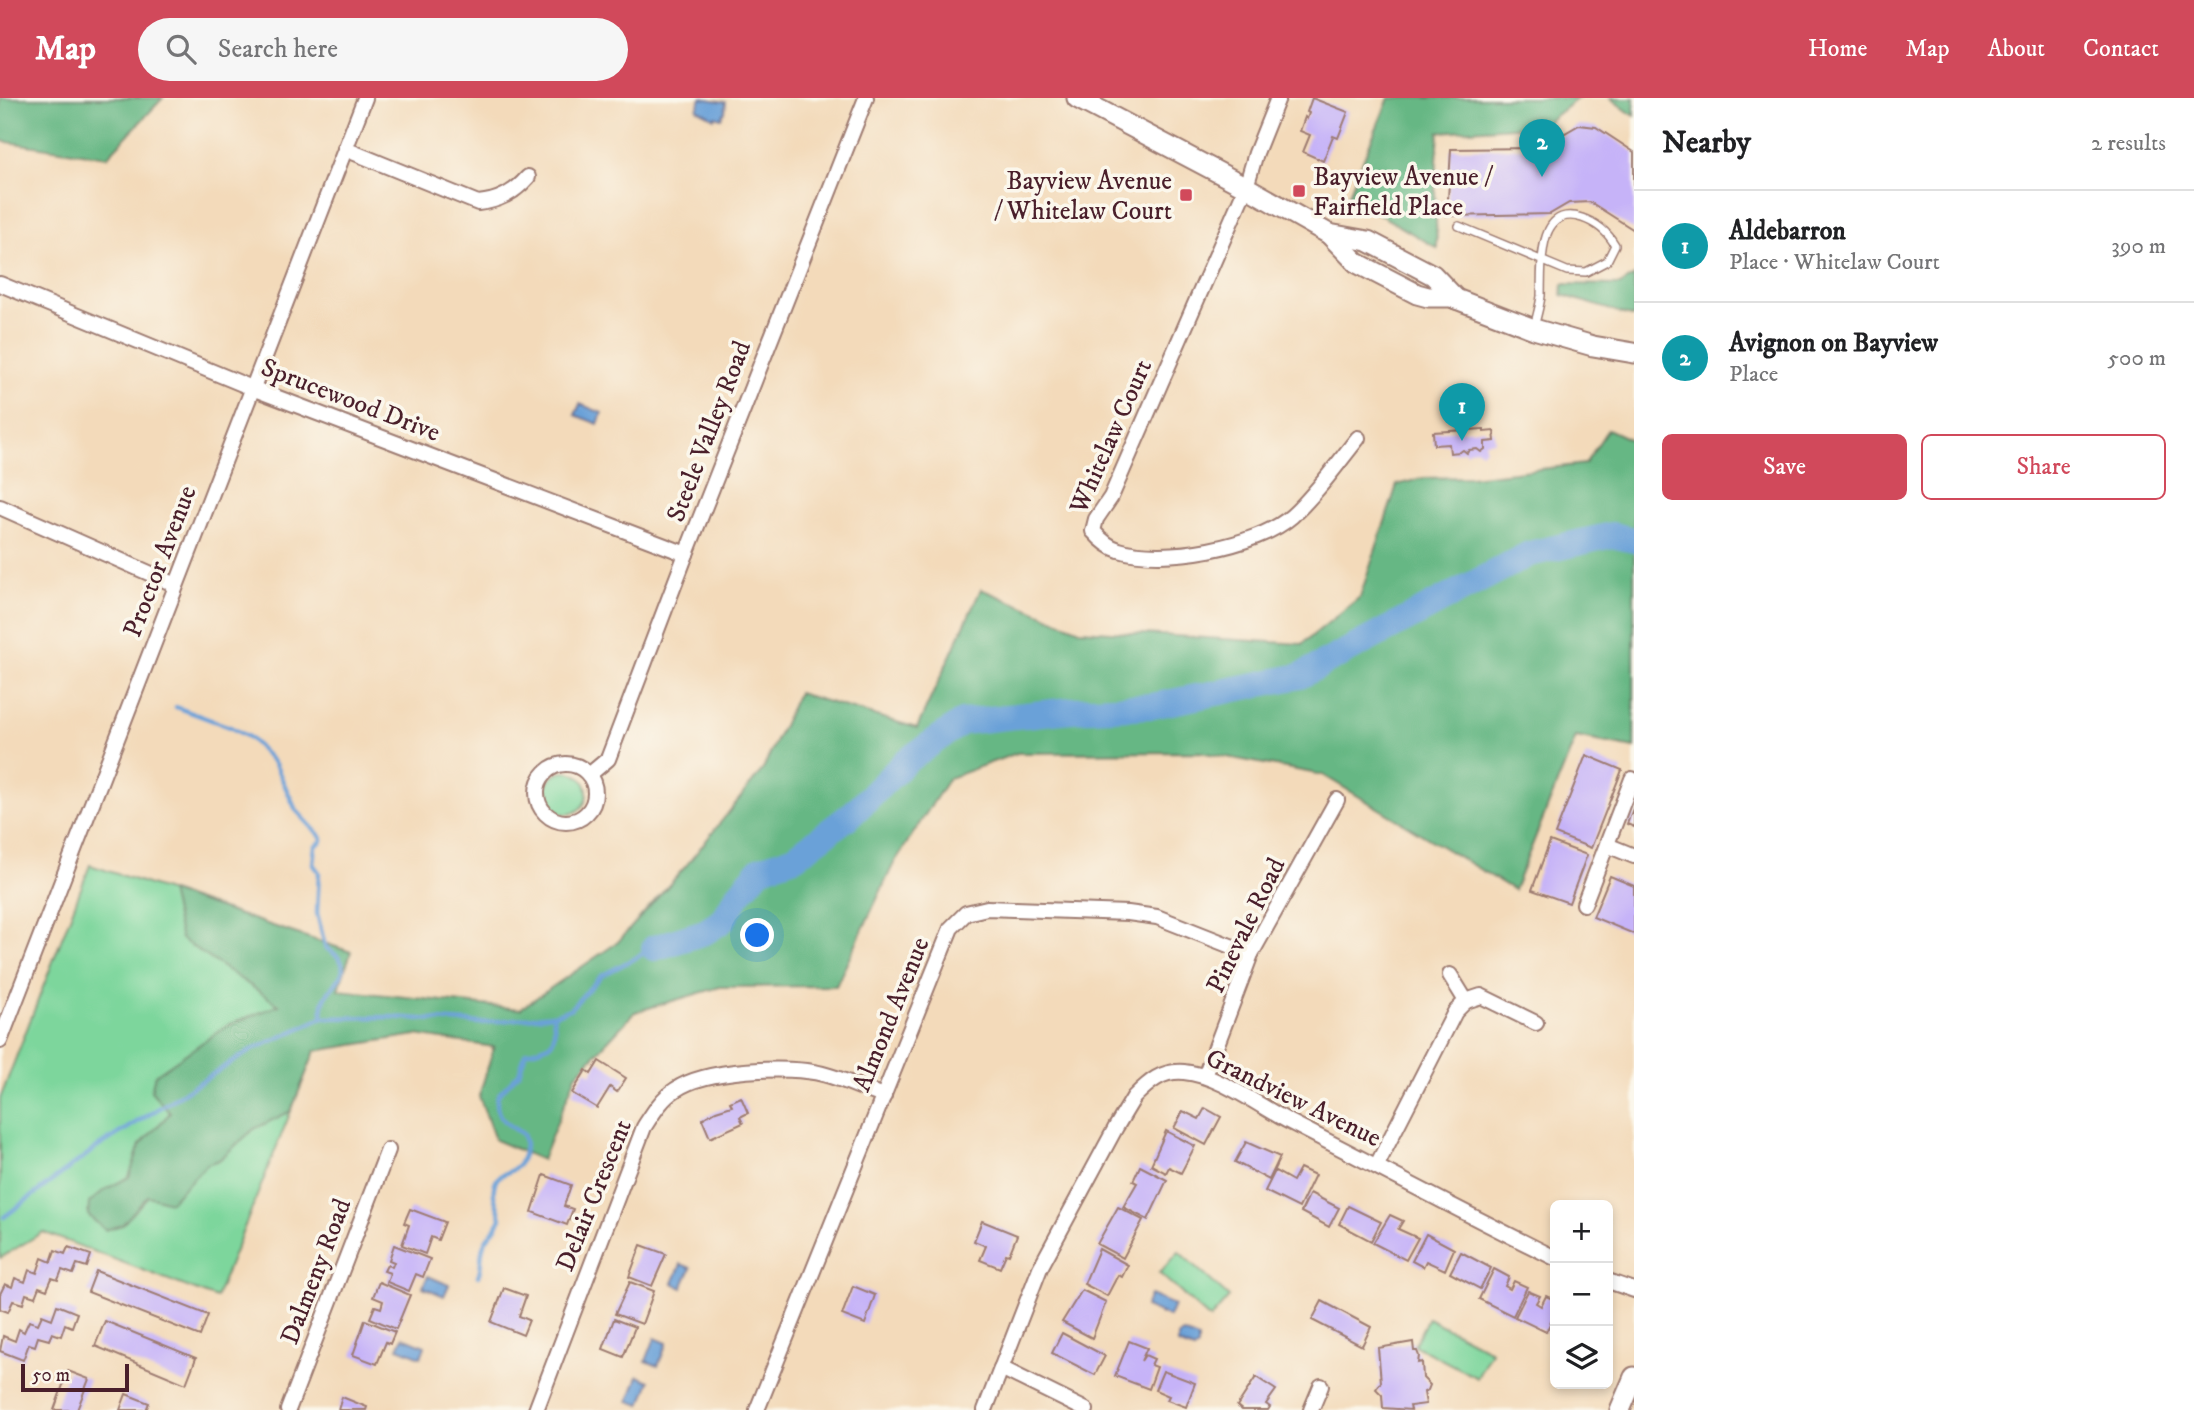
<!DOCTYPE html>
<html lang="en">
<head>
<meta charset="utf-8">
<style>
  body { margin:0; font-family:"IM FELL DW Pica",serif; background:#f6f6f6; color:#202124 }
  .controls { position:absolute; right:21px; bottom:21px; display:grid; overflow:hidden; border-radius:10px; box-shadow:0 4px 10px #0003 }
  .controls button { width:63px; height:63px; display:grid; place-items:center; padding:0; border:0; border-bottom:2px solid #e0e0e0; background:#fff; color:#202124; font:35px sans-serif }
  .scale { position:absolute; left:21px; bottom:18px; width:108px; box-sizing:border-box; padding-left:7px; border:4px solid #4a1f2b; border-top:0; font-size:19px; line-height:24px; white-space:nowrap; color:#4a1f2b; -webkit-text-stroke:5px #fbf7ec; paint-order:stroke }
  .you { position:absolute; left:758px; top:838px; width:24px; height:24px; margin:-18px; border:5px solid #fff; border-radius:50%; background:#1a73e8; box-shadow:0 0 0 10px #1a73e833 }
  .badge { display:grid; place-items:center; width:46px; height:46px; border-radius:50%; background:#d1495b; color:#fff; font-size:23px; font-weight:700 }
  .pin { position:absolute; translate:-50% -58px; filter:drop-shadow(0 2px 4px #0008) }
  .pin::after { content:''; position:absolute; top:37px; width:24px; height:21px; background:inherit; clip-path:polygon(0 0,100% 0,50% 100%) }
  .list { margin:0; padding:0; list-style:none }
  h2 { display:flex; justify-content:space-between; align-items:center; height:91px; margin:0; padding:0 28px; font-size:30px }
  h2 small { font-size:23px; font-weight:400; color:#757577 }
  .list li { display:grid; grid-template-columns:46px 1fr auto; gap:21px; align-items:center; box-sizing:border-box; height:112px; padding:0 28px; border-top:2px solid #e0e0e0 }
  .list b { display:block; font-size:26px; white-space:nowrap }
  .list p { margin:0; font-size:23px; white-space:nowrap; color:#757577 }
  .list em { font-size:23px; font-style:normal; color:#757577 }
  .actions { display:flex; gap:14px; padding:21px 28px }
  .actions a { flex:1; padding:16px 0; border:2px solid #d1495b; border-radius:10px; text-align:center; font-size:24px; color:#d1495b }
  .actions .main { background:#d1495b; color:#fff }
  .icon { flex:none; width:38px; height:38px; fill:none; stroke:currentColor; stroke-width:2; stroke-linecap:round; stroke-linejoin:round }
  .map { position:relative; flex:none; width:1634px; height:1312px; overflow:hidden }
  header { display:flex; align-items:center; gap:42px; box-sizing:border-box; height:98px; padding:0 35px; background:#d1495b; color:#fff }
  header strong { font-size:33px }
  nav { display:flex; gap:38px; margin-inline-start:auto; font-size:24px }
  .search { width:490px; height:63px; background:#f6f6f6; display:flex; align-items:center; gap:18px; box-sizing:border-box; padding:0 24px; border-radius:38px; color:#757577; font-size:26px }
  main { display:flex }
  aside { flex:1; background:#fff }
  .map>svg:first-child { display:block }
  .green { fill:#7dd69c; stroke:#647a64; stroke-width:2 }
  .forest { fill:#66b784; stroke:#586b58; stroke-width:2 }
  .water { fill:#6ba1d8; stroke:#5a6082; stroke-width:2 }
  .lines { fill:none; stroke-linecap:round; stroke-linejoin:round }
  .stream { stroke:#6ba1d8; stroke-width:4.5 }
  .river { stroke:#6ba1d8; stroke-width:26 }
  .building { fill:#c6b3f8 }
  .service-casing { stroke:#9e7c72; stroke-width:10 }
  .minor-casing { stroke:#9e7c72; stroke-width:18 }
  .secondary-casing { stroke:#9e7c72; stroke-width:23 }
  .service { stroke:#fff; stroke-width:7 }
  .minor { stroke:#fff; stroke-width:14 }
  .secondary { stroke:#fff; stroke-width:19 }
  .poi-dot { fill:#d1495b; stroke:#fbf7ec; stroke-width:2.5 }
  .labels { text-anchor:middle; stroke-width:7; stroke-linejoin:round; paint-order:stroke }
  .poi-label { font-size:26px; fill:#4a1f2b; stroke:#fbf7ec; text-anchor:start }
  .street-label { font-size:26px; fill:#4a1f2b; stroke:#fbf7ec }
</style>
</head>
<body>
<header>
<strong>Map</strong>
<div class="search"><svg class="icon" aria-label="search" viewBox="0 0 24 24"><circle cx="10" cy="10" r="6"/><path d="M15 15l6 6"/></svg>Search here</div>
<nav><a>Home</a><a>Map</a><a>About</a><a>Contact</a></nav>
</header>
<main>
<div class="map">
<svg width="1634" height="1312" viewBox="0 0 1634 1312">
  <rect width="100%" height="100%" fill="#fbf7ec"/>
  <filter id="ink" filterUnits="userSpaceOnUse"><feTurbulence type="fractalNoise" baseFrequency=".0143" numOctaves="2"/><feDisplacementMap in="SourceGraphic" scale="14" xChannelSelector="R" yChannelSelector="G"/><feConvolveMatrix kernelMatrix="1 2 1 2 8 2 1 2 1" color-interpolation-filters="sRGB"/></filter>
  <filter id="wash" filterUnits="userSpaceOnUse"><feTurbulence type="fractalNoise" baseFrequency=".00686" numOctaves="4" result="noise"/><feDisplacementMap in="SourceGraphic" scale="28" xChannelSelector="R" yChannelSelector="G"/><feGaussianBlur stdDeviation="1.57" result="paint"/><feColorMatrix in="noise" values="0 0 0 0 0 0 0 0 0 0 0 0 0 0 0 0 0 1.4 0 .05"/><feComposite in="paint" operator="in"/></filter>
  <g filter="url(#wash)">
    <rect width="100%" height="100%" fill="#f3daba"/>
    <g class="green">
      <circle cx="566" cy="695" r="21"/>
      <path d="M 90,767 L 351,854 L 315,953 L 216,1200 L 43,1134 L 0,1160 L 0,1001 Z"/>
      <path d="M 1179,1154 L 1229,1199 L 1210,1221 L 1159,1175 Z"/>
      <path d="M 1428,1220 L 1491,1253 L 1477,1280 L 1414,1247 Z"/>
    </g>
    <g class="forest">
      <path d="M 0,0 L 163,0 L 107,59 L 0,43 Z"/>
      <path d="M 1389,0 L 1578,0 L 1543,27 L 1439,34 L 1435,93 L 1437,150 L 1348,98 Z"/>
      <path d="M 1610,0 L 1634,0 L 1634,18 Z"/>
      <path d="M 1634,178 L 1634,219 L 1562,197 L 1563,186 L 1620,187 Z"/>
      <path d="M 1608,331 L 1634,343 L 1634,650 L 1576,639 L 1514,792 L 1323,677 L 1200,654 L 1017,655 L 949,680 L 894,765 L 836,888 L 720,889 L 635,914 L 576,977 L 542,1062 L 495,1042 L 479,998 L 494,949 L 416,937 L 315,953 L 291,1013 L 254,1031 L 219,1062 L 207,1066 L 170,1104 L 148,1098 L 122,1127 L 105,1132 L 88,1117 L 89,1105 L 104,1092 L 129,1079 L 140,1047 L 170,1015 L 151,993 L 155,977 L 228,927 L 279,907 L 181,841 L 170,794 L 351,854 L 338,892 L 520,911 L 618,844 L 685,769 L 763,671 L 798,595 L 917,630 L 981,491 L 1080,532 L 1302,546 L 1360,499 L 1397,387 L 1423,380 L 1470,379 L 1585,366 Z"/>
    </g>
    <g class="water">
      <path d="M 701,0 L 726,4 L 725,14 L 721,20 L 715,18 L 714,20 L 697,11 Z"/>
      <path d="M 580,306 L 602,315 L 598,326 L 575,317 Z"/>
      <path d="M 681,1166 L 691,1170 L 682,1190 L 673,1185 Z"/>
      <path d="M 428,1178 L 449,1187 L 444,1198 L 423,1189 Z"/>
      <path d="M 1150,1197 L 1174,1207 L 1169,1219 L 1145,1209 Z"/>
      <path d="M 1183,1235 L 1198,1241 L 1198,1249 L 1194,1252 L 1178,1246 L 1178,1238 Z"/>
      <path d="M 403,1239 L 425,1248 L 421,1259 L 398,1250 Z"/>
      <path d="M 655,1240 L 667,1245 L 658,1268 L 646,1263 Z"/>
      <path d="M 638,1278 L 650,1283 L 641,1307 L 629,1303 Z"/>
    </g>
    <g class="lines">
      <g class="stream">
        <path d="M 176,609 L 230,629 L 250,640 L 275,666 L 296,712 L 322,740 L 322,743 L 315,748 L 313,766 L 319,774 L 317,815 L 325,848 C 329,854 334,854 338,859 C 352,873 332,888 326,898 C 322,904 322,914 322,920"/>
        <path d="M 4,1119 L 96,1050 L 248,954 L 322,920 L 390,919 L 481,925 L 553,917"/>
        <path d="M 478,1178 C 483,1167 479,1155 485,1144 C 490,1136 497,1129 501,1120 C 499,1108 489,1096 496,1083 C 499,1075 508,1076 514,1071 C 524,1063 527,1048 523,1036 C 508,1027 492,1019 498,997 L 519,975 L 526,954 C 554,948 557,945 553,917 L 570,911 L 601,878 L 654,850"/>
      </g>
      <path class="river" d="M 654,850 L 705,834 L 722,823 L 738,797 L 760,771 L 795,759 L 852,716 L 906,663 L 962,624 L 1071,612 L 1152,608 L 1300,578 L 1529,456 L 1612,437 L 1634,442"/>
    </g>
    <g id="blocks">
      <g class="building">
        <path d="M 1312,0 L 1348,14 L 1338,40 L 1333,38 L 1323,63 L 1303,54 L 1310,37 L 1300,33 L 1305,19 L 1307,21 L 1309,15 L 1307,14 Z"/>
        <path d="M 1579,27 L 1596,29 L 1634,54 L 1634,132 L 1590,104 L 1569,105 L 1550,116 L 1447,118 L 1451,51 L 1539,50 Z"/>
        <path d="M 1484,331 L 1484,334 L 1494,333 L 1495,343 L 1485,344 L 1485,351 L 1481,354 L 1477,351 L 1469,352 L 1467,355 L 1463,352 L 1460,354 L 1450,355 L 1449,346 L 1434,347 L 1433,334 Z"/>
        <path d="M 1586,657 L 1622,672 L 1591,750 L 1555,736 Z"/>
        <path d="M 1634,708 L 1634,729 L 1627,726 Z"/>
        <path d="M 1550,743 L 1587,757 L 1569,805 L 1532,792 Z"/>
        <path d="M 1610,778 L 1634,788 L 1634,836 L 1593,819 Z"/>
        <path d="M 599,963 L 626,980 L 617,994 L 610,989 L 597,1010 L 572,995 L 586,972 L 591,976 Z"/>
        <path d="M 741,999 L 748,1015 L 740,1019 L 743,1025 L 710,1040 L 702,1021 L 716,1013 L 732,1008 L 730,1004 Z"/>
        <path d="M 1205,1010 L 1221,1019 L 1206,1047 L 1174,1030 L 1183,1013 L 1199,1021 Z"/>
        <path d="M 1166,1033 L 1195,1048 L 1181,1075 L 1169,1069 L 1166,1075 L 1151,1067 Z"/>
        <path d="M 1246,1044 L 1280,1059 L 1269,1082 L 1235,1064 Z"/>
        <path d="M 1140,1068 L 1167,1082 L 1148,1122 L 1123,1109 L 1137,1085 L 1133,1083 Z"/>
        <path d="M 1300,1070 L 1315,1077 L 1299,1110 L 1265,1093 L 1275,1073 L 1293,1083 Z"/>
        <path d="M 544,1077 L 571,1087 L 564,1108 L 573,1111 L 567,1127 L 532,1114 Z"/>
        <path d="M 1310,1095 L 1339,1110 L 1329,1129 L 1301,1114 Z"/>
        <path d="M 1348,1108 L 1381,1124 L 1371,1143 L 1339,1126 Z"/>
        <path d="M 1118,1109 L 1143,1122 L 1123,1160 L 1097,1146 Z"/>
        <path d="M 410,1111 L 445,1124 L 438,1142 L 431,1139 L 425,1156 L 402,1147 L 409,1127 L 404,1125 Z"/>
        <path d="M 1390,1117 L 1403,1123 L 1398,1131 L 1418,1140 L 1406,1162 L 1373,1145 Z"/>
        <path d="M 982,1123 L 1017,1137 L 1009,1157 L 1006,1156 L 1000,1170 L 980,1162 L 986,1148 L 974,1143 Z"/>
        <path d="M 1426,1136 L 1454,1151 L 1445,1172 L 1426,1163 L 1423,1169 L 1412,1163 Z"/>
        <path d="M 394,1147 L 430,1161 L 423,1179 L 416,1176 L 409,1193 L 387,1184 L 390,1175 L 384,1173 L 387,1167 L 392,1169 L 394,1164 L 389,1162 Z"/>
        <path d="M 641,1147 L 666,1156 L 652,1188 L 629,1179 Z"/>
        <path d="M 68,1149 L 91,1157 L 87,1169 L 77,1166 L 73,1176 L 62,1172 L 58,1182 L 52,1180 L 47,1192 L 39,1189 L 35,1199 L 26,1196 L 23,1206 L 13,1203 L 8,1214 L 0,1211 L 0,1196 L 5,1186 L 12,1189 L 15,1180 L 25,1184 L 29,1172 L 37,1175 L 42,1160 L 51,1164 L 55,1152 L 65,1156 Z"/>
        <path d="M 1099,1151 L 1128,1167 L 1122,1179 L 1118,1177 L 1107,1198 L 1084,1186 Z"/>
        <path d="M 1461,1154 L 1491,1170 L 1480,1191 L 1450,1175 Z"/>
        <path d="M 1494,1171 L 1509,1179 L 1505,1188 L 1510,1191 L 1514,1183 L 1527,1189 L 1513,1218 L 1479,1201 Z"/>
        <path d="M 96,1173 L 208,1217 L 200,1238 L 88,1194 Z"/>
        <path d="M 379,1184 L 410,1197 L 396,1231 L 370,1220 L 375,1208 L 381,1210 L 383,1203 L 373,1199 Z"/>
        <path d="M 630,1184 L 654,1193 L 642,1226 L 615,1216 Z"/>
        <path d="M 853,1188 L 875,1197 L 865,1226 L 842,1217 Z"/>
        <path d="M 504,1190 L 526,1198 L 519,1218 L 529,1222 L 523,1237 L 491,1224 Z"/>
        <path d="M 1082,1192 L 1106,1204 L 1092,1240 L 1062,1224 Z"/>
        <path d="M 1528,1193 L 1540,1198 L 1536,1205 L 1541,1208 L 1546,1198 L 1555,1202 L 1555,1216 L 1546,1234 L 1515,1219 Z"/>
        <path d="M 1322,1203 L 1371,1229 L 1362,1248 L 1312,1222 Z"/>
        <path d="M 57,1207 L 77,1215 L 72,1229 L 65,1226 L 61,1238 L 52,1235 L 49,1242 L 38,1239 L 35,1248 L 29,1246 L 23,1262 L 0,1253 L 3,1238 L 15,1243 L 19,1231 L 24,1234 L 29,1223 L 38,1226 L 42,1217 L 52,1221 Z"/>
        <path d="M 614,1221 L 635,1229 L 623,1259 L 603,1251 Z"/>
        <path d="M 365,1222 L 395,1234 L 390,1246 L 386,1244 L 377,1266 L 353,1257 Z"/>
        <path d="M 105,1223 L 196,1260 L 186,1286 L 95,1248 Z"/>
        <path d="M 1062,1235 L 1105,1258 L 1095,1277 L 1052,1255 Z"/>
        <path d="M 1129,1243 L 1147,1250 L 1141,1263 L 1145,1257 L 1154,1261 L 1151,1267 L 1157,1269 L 1149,1291 L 1115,1278 Z"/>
        <path d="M 1413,1244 L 1414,1253 L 1417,1253 L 1419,1258 L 1418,1265 L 1422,1264 L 1423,1280 L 1430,1287 L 1428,1292 L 1424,1294 L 1426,1306 L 1410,1308 L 1411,1312 L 1383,1310 L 1382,1297 L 1376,1291 L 1381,1284 L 1378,1250 Z"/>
        <path d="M 68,1273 L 89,1281 L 77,1312 L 54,1312 Z"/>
        <path d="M 1163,1273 L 1195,1285 L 1186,1309 L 1167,1302 L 1169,1298 L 1155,1292 Z"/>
        <path d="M 1256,1279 L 1276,1292 L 1266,1306 L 1270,1309 L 1268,1312 L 1242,1312 L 1237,1308 Z"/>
        <path d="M 126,1296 L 149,1305 L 146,1312 L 120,1312 Z"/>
        <path d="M 342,1299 L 367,1309 L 366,1312 L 338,1312 Z"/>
      </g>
    </g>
  </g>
  <g filter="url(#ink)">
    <use href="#blocks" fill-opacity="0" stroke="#9e7c72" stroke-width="2"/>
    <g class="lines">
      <defs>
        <path id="service" d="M 1459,128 L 1567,173 L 1586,174 L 1607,163 L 1615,147 C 1607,133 1597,125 1582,120 C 1536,105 1542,172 1541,198 C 1540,208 1536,220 1534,230"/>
        <g id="minor">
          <path d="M 1278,0 L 1256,55 L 1246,89 L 1111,399 L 1096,421 L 1093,433 C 1100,441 1108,449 1119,452 C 1163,466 1257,449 1292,418 C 1317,395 1337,366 1358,340"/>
          <path d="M 345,51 L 478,105 C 499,103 514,95 528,79"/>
          <path d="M 0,186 L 252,290 L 686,456"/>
          <path d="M 0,409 L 176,487"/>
          <circle cx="566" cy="695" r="29"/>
          <path d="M 589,677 L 608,661 L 686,456 L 866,0"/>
          <path d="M 1607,747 L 1634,758"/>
          <path d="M 1584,806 L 1632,681"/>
          <path d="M 1450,877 L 1466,903 L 1481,898 L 1536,925"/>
          <path d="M 0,943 L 365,0"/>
          <path d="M 1205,978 L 1251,856 L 1337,702"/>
          <path d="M 1377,1067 L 1455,914 L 1466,903"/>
          <path d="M 1608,1183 L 1634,1192"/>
          <path d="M 1001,1270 L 1086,1312"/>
          <path d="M 288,1312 L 388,1052"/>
          <path d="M 536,1312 L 644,1029 C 653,1015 661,1001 675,992 C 704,971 789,967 823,976 C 844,981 864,992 884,998"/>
          <path d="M 757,1312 L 951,830 L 966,815 L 987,810 L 1128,815 L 1157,819 L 1251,856"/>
          <path d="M 985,1312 L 1040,1170 L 1116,1029 L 1134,999 C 1149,984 1162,972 1184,974 C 1219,977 1259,1008 1290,1024 C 1378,1069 1466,1116 1555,1160"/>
          <path d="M 1311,1312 L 1321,1288"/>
        </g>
        <g id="secondary">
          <path d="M 1077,0 L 1246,89 L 1329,136 L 1357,165 L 1417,196 L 1428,199 L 1451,199 L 1534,231 L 1593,248 L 1634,255"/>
          <path d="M 1329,136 L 1368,143 L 1433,177 L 1456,201"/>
          <path d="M 1620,1312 L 1634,1279"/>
        </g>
      </defs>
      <use href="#service" class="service-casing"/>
      <use href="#minor" class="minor-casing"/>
      <use href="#secondary" class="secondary-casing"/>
      <use href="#service" class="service"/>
      <use href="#minor" class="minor"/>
      <use href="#secondary" class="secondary"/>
    </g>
  </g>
  <g class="poi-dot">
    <rect x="1292" y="86" width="14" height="14" rx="3.5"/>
    <rect x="1179" y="90" width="14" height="14" rx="3.5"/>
  </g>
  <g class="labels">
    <g class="poi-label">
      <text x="1313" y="87">Bayview Avenue /<tspan x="1313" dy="30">Fairfield Place</tspan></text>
      <text x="1172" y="91" text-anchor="end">Bayview Avenue<tspan x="1172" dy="30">/ Whitelaw Court</tspan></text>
    </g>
    <g class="street-label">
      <text transform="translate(351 301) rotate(21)" y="9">Sprucewood Drive</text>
      <text transform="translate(708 333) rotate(-69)" y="9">Steele Valley Road</text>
      <text transform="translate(1110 338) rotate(-66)" y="9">Whitelaw Court</text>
      <text transform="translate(159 463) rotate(-69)" y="9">Proctor Avenue</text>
      <text transform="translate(1245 827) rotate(-64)" y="9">Pinevale Road</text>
      <text transform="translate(890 916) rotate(-68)" y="9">Almond Avenue</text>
      <text transform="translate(1294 999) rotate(26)" y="9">Grandview Avenue</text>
      <text transform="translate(593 1097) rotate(-68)" y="9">Delair Crescent</text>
      <text transform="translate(315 1173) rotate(-69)" y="9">Dalmeny Road</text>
    </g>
  </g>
</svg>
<div class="controls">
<button>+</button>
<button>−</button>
<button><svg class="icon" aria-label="layers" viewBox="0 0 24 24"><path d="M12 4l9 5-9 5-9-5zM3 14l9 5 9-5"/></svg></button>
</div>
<div class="scale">50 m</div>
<div class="you"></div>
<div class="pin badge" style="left:1462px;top:343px;background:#0f9aa8">1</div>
<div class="pin badge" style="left:1542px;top:79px;background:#0f9aa8">2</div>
</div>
<aside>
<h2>Nearby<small>2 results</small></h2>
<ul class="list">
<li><span class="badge" style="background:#0f9aa8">1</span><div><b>Aldebarron</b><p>Place · Whitelaw Court</p></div><em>390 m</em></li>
<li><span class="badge" style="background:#0f9aa8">2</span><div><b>Avignon on Bayview</b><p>Place</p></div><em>500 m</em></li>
</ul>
<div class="actions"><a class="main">Save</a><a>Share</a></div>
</aside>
</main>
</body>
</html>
